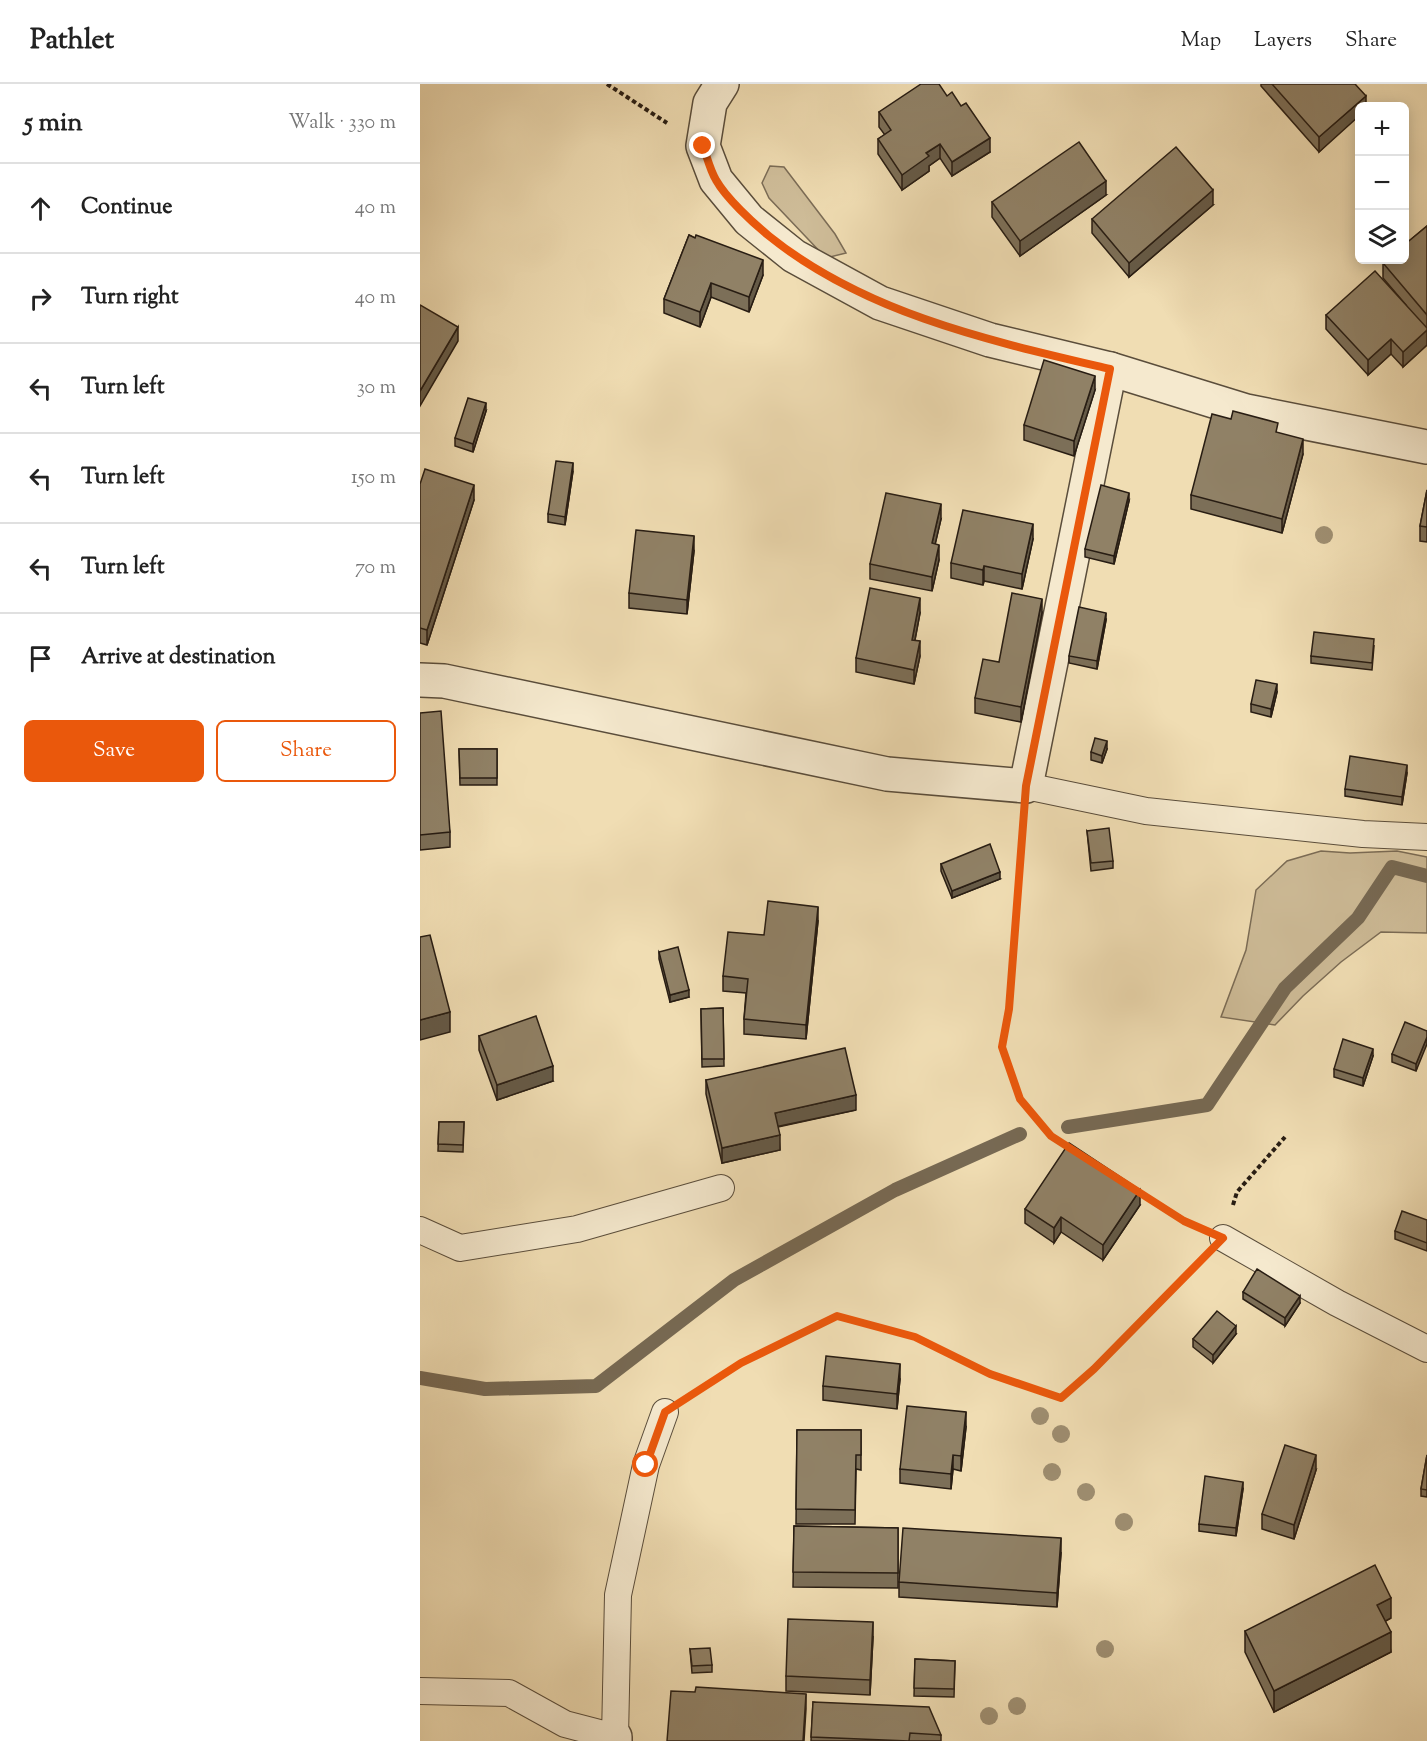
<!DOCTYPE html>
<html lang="en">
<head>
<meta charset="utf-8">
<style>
  body { margin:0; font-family:"Sorts Mill Goudy",serif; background:#f2f2f2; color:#222 }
  .controls { position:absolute; right:18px; top:18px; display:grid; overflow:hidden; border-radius:9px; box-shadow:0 3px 15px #0003 }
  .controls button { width:54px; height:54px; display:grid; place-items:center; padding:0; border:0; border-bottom:2px solid #e0e0e0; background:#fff; color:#222; font:30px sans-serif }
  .stop { position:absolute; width:18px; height:18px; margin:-14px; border:4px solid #ea580c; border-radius:50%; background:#fff }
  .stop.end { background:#ea580c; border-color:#fff; box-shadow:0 2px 6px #0008 }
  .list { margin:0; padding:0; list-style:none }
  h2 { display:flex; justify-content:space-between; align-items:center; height:78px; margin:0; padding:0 24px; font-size:26px }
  h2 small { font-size:20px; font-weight:400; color:#767676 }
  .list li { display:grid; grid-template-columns:39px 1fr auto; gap:18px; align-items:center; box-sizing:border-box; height:90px; padding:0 24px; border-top:2px solid #e0e0e0 }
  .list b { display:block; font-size:22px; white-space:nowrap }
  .list em { font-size:20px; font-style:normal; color:#767676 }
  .actions { display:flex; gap:12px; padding:18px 24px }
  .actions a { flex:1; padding:14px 0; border:2px solid #ea580c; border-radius:9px; text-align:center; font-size:21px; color:#ea580c }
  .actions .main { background:#ea580c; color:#fff }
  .icon { flex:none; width:33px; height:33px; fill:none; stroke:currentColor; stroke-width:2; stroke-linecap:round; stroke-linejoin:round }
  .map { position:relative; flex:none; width:1007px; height:1657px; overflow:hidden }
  header { display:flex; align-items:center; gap:36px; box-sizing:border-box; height:84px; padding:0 30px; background:#fff; border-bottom:2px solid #e0e0e0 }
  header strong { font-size:28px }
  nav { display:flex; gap:33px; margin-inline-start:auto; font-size:21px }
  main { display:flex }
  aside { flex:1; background:#fff }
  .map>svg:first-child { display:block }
  .green { fill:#cebc98; stroke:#7b6c56; stroke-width:1.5 }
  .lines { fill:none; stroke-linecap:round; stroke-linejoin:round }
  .stream { stroke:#776953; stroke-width:14 }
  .service-casing { stroke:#5a4d3b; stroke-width:28 }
  .minor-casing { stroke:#5a4d3b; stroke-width:36 }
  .path { stroke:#281d13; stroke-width:4; stroke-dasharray:4.5 3; stroke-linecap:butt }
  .service { stroke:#f5e9ce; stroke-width:26 }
  .minor { stroke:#f5e9ce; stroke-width:33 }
  .tree { fill:#9e8e71 }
  .wall { fill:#7c6f58; stroke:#281d13; stroke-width:1.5 }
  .shaded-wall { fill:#655a47; stroke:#281d13; stroke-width:1.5 }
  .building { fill:#908166; stroke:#281d13; stroke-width:1.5 }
  .route { stroke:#ea580c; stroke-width:8 }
</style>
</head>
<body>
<header>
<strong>Pathlet</strong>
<nav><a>Map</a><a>Layers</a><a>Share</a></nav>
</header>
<main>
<aside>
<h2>5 min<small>Walk · 330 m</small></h2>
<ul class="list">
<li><svg class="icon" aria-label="ahead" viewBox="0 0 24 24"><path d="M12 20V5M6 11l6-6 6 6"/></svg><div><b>Continue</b></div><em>40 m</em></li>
<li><svg class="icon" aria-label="right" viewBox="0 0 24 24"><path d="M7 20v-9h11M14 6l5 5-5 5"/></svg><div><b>Turn right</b></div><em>40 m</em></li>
<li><svg class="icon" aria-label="left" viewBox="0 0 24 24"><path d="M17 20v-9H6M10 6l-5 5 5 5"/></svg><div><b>Turn left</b></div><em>30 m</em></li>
<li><svg class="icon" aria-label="left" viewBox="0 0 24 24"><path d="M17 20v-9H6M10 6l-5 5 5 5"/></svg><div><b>Turn left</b></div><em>150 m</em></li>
<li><svg class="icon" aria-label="left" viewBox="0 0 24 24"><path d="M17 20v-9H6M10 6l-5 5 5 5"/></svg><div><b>Turn left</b></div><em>70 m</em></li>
<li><svg class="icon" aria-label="arrive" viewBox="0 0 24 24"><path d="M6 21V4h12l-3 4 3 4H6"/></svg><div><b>Arrive at destination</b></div></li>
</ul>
<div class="actions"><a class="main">Save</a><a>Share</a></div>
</aside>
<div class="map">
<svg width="1007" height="1657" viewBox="0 0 1007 1657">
  <rect width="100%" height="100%" fill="#f0ddb3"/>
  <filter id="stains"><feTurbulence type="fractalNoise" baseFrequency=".00333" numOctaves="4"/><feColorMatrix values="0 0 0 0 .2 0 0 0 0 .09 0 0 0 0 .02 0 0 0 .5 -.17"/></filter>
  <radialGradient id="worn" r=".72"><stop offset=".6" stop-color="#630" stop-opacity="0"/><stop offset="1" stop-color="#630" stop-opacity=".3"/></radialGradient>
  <g class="green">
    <path d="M 350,82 L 364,83 L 415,150 L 426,169 L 406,174 L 349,114 L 342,99 Z"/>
    <path d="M 901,767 L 930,769 L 977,767 L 1007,773 L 1007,849 L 961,848 L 921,878 L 883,912 L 855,941 L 801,933 L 826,866 L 836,806 L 867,777 Z"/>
  </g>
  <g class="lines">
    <g class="stream">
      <path d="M 648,1043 L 787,1021 L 865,904 L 938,834 L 972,783 L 1007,792"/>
      <path d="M 0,1294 L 65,1305 L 176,1302 L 314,1196 L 475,1106 L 600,1050"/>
    </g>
    <defs>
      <g id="service">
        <path d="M 606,702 L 726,727 L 943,750 L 1007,753"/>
        <path d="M 0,1146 L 40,1164 L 157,1145 L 301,1104"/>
        <path d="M 803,1154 L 917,1219 L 1007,1265"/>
        <path d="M 0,1607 L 89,1609 L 145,1640 L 195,1653 L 198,1511 L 226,1381 L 245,1328"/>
      </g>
      <g id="minor">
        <path d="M 302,0 L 290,19 L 283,62 L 296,96 L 329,136 L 374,172 L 460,219 L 570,256 L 690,285 L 826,327 L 1007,363"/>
        <path d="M 0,596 L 24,597 L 467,690 L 606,702 L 690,285"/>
        <path d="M 195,1657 L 195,1653"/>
      </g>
    </defs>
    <use href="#service" class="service-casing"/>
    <use href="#minor" class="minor-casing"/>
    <g class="path">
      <path d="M 187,0 L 247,39"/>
      <path d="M 603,741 L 589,925 L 582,963 L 600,1015 L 631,1052 L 651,1064"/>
      <path d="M 718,1107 L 770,1139"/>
      <path d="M 813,1121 L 817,1108 L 865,1053"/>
      <path d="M 273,1310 L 321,1279 L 417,1231 L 495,1253 L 570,1290 L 641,1314 L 674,1285 L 778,1179"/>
    </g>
    <use href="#service" class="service"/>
    <use href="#minor" class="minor"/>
  </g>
  <g class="tree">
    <circle cx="904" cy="451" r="9"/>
    <circle cx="620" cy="1332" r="9"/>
    <circle cx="641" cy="1350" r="9"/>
    <circle cx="632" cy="1388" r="9"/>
    <circle cx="666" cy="1408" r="9"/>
    <circle cx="704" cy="1438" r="9"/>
    <circle cx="685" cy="1565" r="9"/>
    <circle cx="597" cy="1622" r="9"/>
    <circle cx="569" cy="1632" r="9"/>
  </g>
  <g class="wall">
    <path d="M 841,0 L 935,0 L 946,22 L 899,68 L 841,2 Z"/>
    <path d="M 527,12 L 570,68 L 532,92 L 520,74 L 509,82 L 509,87 L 482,106 L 458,70 L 458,55 L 465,51 L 459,43 L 459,28 Z"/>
    <path d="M 686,111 L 600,172 L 572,133 L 572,118 Z"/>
    <path d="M 793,121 L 709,193 L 672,149 L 672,135 Z"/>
    <path d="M 1007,142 L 1007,261 L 983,283 L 971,270 L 948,291 L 906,245 L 906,231 L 986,221 L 963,194 L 963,179 Z"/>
    <path d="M 269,151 L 343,191 L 329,228 L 291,213 L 280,243 L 244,229 L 244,215 Z"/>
    <path d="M 675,306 L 654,372 L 604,356 L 604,341 Z"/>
    <path d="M 66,327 L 53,368 L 35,362 L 35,354 Z"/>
    <path d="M 858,349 L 883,370 L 862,449 L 771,425 L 771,411 Z"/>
    <path d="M 153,387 L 145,441 L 128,438 L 128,430 Z"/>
    <path d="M 0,400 L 54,416 L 7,561 L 0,559 Z"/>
    <path d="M 1007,406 L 1007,458 L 1000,457 L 1000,442 Z"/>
    <path d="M 709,417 L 694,480 L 665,473 L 665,465 Z"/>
    <path d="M 521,435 L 515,460 L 519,476 L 512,507 L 450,495 L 450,480 Z"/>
    <path d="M 613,455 L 602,505 L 564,497 L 563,501 L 531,494 L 531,479 Z"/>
    <path d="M 274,467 L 267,530 L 209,524 L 209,509 Z"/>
    <path d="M 500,529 L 495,556 L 500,572 L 494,600 L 436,588 L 436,574 Z"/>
    <path d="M 622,529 L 601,638 L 555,629 L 555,614 L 579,578 Z"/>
    <path d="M 686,536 L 677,585 L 649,579 L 649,572 Z"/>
    <path d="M 954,562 L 952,586 L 891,579 L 891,572 Z"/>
    <path d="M 857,608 L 851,633 L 831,628 L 831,620 Z"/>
    <path d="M 0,629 L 30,748 L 30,763 L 0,766 Z"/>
    <path d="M 39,665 L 77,665 L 77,701 L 40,701 Z"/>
    <path d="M 687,665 L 682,679 L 671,676 L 671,668 Z"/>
    <path d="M 987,689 L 982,721 L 925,712 L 925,705 Z"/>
    <path d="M 667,747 L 693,777 L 693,784 L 671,787 Z"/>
    <path d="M 521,780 L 580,795 L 532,814 L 521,787 Z"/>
    <path d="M 398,837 L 386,955 L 324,950 L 324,935 L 326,909 L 303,907 L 303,892 L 344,851 Z"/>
    <path d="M 239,868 L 269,913 L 250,918 L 239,875 Z"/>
    <path d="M 303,924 L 304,982 L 282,983 L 281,925 Z"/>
    <path d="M 1007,947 L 996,987 L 972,978 L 972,970 Z"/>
    <path d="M 59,952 L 133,997 L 77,1016 L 59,966 Z"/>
    <path d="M 953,972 L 943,1002 L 914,993 L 914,985 Z"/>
    <path d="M 286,996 L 436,1026 L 358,1043 L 360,1066 L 302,1079 L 286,1010 Z"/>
    <path d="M 19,1038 L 44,1038 L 43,1068 L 18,1067 Z"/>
    <path d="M 720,1121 L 683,1176 L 641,1148 L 634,1159 L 605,1139 L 605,1125 Z"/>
    <path d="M 1007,1136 L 1007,1167 L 975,1155 L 975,1147 Z"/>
    <path d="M 823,1208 L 880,1219 L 865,1242 L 823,1215 Z"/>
    <path d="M 816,1250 L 793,1279 L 773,1263 L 773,1255 Z"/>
    <path d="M 480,1295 L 477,1325 L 403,1316 L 403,1302 Z"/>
    <path d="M 546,1343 L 541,1387 L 533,1385 L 531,1405 L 480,1399 L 480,1385 Z"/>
    <path d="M 377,1346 L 441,1346 L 441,1386 L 436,1385 L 435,1440 L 376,1440 Z"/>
    <path d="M 1007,1371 L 1007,1413 L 1001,1412 L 1001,1405 Z"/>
    <path d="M 896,1386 L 874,1455 L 842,1445 L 842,1430 Z"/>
    <path d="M 823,1405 L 816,1452 L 779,1447 L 779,1440 Z"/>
    <path d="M 374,1442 L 478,1444 L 478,1504 L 373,1503 Z"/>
    <path d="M 641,1469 L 637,1523 L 479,1513 L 479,1498 Z"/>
    <path d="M 971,1534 L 965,1537 L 971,1568 L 854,1628 L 825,1568 L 825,1547 Z"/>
    <path d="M 453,1553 L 450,1611 L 366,1607 L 366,1592 Z"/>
    <path d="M 270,1565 L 292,1581 L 292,1588 L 272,1589 Z"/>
    <path d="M 495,1575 L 535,1577 L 534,1613 L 494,1612 Z"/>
    <path d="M 393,1618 L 521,1651 L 521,1657 L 391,1657 Z"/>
  </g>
  <g class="shaded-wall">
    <path d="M 946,12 L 946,22 L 939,22 L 939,32 L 899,68 L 899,53 Z"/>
    <path d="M 570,54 L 570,68 L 532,92 L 532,78 Z"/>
    <path d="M 520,60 L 520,74 L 509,82 L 509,87 L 482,106 L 482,91 L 506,69 Z"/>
    <path d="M 686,97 L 686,111 L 600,172 L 600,157 Z"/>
    <path d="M 793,106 L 793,121 L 709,193 L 709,179 Z"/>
    <path d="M 343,176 L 343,191 L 329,228 L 329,213 Z"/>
    <path d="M 291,199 L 291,213 L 280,243 L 280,228 Z"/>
    <path d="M 38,243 L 38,257 L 0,322 L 0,307 Z"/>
    <path d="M 1007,246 L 1007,261 L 983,283 L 983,268 Z"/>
    <path d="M 971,255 L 971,270 L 948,291 L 948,276 Z"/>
    <path d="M 675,292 L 675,306 L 654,372 L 654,357 Z"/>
    <path d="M 66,319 L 66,327 L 53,368 L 53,360 Z"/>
    <path d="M 883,355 L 883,370 L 862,449 L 862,435 Z"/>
    <path d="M 153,379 L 153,387 L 145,441 L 145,433 Z"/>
    <path d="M 54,401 L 54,416 L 7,561 L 7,546 Z"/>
    <path d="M 709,409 L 709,417 L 694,480 L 694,472 Z"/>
    <path d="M 521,420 L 521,435 L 512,474 L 512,459 Z"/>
    <path d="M 613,440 L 613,455 L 602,505 L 602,490 Z"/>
    <path d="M 274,452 L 274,467 L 267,530 L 267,516 Z"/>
    <path d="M 519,461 L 519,476 L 512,507 L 512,493 Z"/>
    <path d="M 564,482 L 564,497 L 563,501 L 563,486 Z"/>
    <path d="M 500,514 L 500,529 L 492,571 L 492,556 Z"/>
    <path d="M 622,515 L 622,529 L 601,638 L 601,623 Z"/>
    <path d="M 686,529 L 686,536 L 677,585 L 677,577 Z"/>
    <path d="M 500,557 L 500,572 L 494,600 L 494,586 Z"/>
    <path d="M 857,600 L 857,608 L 851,633 L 851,625 Z"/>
    <path d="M 687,657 L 687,665 L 682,679 L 682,672 Z"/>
    <path d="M 987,681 L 987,689 L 982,721 L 982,713 Z"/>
    <path d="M 580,788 L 580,795 L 532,814 L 532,807 Z"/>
    <path d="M 398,823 L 398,837 L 386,955 L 386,941 Z"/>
    <path d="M 269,906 L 269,913 L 250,918 L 250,911 Z"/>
    <path d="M 30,928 L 30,948 L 0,956 L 0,936 Z"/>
    <path d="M 1007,953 L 1007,960 L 996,987 L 996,980 Z"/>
    <path d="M 953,965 L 953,972 L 943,1002 L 943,994 Z"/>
    <path d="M 133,982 L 133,997 L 77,1016 L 77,1001 Z"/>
    <path d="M 436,1011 L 436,1026 L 355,1043 L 355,1029 Z"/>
    <path d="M 360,1051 L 360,1066 L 302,1079 L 302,1064 Z"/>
    <path d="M 720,1106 L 720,1121 L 683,1176 L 683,1161 Z"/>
    <path d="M 641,1133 L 641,1148 L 634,1159 L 634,1144 Z"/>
    <path d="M 880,1212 L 880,1219 L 865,1242 L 865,1234 Z"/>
    <path d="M 816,1242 L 816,1250 L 793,1279 L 793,1271 Z"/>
    <path d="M 480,1280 L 480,1295 L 477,1325 L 477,1310 Z"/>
    <path d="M 546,1328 L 546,1343 L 541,1387 L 541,1372 Z"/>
    <path d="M 533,1371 L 533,1385 L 531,1405 L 531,1390 Z"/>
    <path d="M 896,1371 L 896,1386 L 874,1455 L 874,1441 Z"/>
    <path d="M 823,1398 L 823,1405 L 816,1452 L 816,1444 Z"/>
    <path d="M 641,1454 L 641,1469 L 637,1523 L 637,1509 Z"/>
    <path d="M 971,1514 L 971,1534 L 957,1542 L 957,1521 Z"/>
    <path d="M 453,1538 L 453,1553 L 450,1611 L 450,1596 Z"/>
    <path d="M 971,1548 L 971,1568 L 854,1628 L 854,1607 Z"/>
    <path d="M 386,1610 L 386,1625 L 384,1657 L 383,1657 Z"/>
  </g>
  <g class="building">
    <path d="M 501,0 L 519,0 L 527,12 L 532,8 L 541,22 L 546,19 L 570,54 L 532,78 L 520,60 L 506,69 L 509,72 L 482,91 L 458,55 L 471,46 L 459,28 Z"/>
    <path d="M 852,0 L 935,0 L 946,12 L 899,53 Z"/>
    <path d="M 659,58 L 686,97 L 600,157 L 572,118 Z"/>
    <path d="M 756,63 L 793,106 L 709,179 L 672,135 Z"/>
    <path d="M 1007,142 L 1007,231 L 963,179 L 968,176 L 984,176 L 984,161 Z"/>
    <path d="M 269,151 L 275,154 L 276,151 L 343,176 L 329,213 L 291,199 L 280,228 L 244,215 Z"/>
    <path d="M 955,187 L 1007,244 L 1007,246 L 983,268 L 971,255 L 948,276 L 906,231 Z"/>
    <path d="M 0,221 L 38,243 L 0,307 Z"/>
    <path d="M 624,276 L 675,292 L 654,357 L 604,341 Z"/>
    <path d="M 48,314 L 66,319 L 53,360 L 35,354 Z"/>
    <path d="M 813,327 L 858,339 L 856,348 L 883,355 L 862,435 L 771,411 L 792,330 L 811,335 Z"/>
    <path d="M 136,377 L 153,379 L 145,433 L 128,430 Z"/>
    <path d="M 5,385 L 54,401 L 7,546 L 0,544 L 0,400 Z"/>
    <path d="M 681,401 L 709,409 L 694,472 L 665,465 Z"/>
    <path d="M 1007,406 L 1007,443 L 1000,442 Z"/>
    <path d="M 466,409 L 521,420 L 512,459 L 519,461 L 512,493 L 450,480 Z"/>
    <path d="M 543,426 L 613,440 L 602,490 L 564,482 L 563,486 L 531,479 Z"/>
    <path d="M 216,446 L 274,452 L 267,516 L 209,509 Z"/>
    <path d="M 450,504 L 500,514 L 492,556 L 500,557 L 494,586 L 436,574 Z"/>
    <path d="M 592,509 L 622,515 L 601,623 L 555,614 L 563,575 L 579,578 Z"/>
    <path d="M 659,523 L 686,529 L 677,577 L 649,572 Z"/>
    <path d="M 894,548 L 954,555 L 952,579 L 891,572 Z"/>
    <path d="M 836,596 L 857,600 L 851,625 L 831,620 Z"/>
    <path d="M 21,627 L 30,748 L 0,751 L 0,629 Z"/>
    <path d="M 675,654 L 687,657 L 682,672 L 671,668 Z"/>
    <path d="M 39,665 L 77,665 L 77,694 L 40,694 Z"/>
    <path d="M 930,672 L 987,681 L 982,713 L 925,705 Z"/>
    <path d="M 689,744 L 693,777 L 671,779 L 667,747 Z"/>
    <path d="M 570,760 L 580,788 L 532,807 L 521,780 Z"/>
    <path d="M 348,817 L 398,823 L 386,941 L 324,935 L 328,895 L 303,892 L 308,848 L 344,851 Z"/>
    <path d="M 10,851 L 30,928 L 0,936 L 0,853 Z"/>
    <path d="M 258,863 L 269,906 L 250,911 L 239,868 Z"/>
    <path d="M 303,924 L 304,975 L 282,975 L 281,925 Z"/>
    <path d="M 116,932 L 133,982 L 77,1001 L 59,952 Z"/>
    <path d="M 985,938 L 1007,947 L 1007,953 L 996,980 L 972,970 Z"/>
    <path d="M 923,955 L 953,965 L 943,994 L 914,985 Z"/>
    <path d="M 425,964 L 436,1011 L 355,1029 L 360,1051 L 302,1064 L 286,996 Z"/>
    <path d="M 19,1038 L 44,1038 L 43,1061 L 18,1060 Z"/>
    <path d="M 649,1059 L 720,1106 L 683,1161 L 641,1133 L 634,1144 L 605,1125 Z"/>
    <path d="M 982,1127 L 1007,1136 L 1007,1159 L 975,1147 Z"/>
    <path d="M 837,1185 L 880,1212 L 865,1234 L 823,1208 Z"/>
    <path d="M 797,1227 L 816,1242 L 793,1271 L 773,1255 Z"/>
    <path d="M 406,1272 L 480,1280 L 477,1310 L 403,1302 Z"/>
    <path d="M 487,1322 L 546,1328 L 541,1372 L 533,1371 L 531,1390 L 480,1385 Z"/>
    <path d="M 377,1346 L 441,1346 L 441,1371 L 436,1371 L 435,1426 L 376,1425 Z"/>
    <path d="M 865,1361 L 896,1371 L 874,1441 L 842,1430 Z"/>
    <path d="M 1007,1371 L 1007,1406 L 1001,1405 Z"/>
    <path d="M 785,1392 L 823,1398 L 816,1444 L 779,1440 Z"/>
    <path d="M 374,1442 L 478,1444 L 478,1489 L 373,1488 Z"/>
    <path d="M 483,1444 L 641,1454 L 637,1509 L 479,1498 Z"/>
    <path d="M 955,1481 L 971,1514 L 957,1521 L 971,1548 L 854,1607 L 825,1547 Z"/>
    <path d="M 368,1535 L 453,1538 L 450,1596 L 366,1592 Z"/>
    <path d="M 290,1564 L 292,1581 L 272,1582 L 270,1565 Z"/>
    <path d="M 495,1575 L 535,1577 L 534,1605 L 494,1604 Z"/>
    <path d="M 276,1603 L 386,1610 L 383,1657 L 247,1657 L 251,1607 L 275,1608 Z"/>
    <path d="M 393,1618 L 509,1623 L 521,1651 L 490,1649 L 489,1657 L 391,1653 Z"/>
  </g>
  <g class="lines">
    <path class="route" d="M 226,1381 L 245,1328 L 321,1279 L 417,1232 L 495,1253 L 570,1290 L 641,1314 L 674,1285 L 803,1154 L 764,1137 L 631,1052 L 600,1015 L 582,963 L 589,925 L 606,702 L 690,285 C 571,257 446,230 349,152 C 333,139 306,114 296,96 C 290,86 287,73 283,62"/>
  </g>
  <rect width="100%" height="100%" filter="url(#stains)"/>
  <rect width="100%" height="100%" fill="url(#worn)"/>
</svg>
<div class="controls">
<button>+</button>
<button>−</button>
<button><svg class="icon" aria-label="layers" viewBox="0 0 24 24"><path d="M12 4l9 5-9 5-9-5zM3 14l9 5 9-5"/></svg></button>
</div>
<div class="stop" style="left:226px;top:1381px"></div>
<div class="stop end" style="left:283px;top:62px"></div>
</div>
</main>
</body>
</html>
